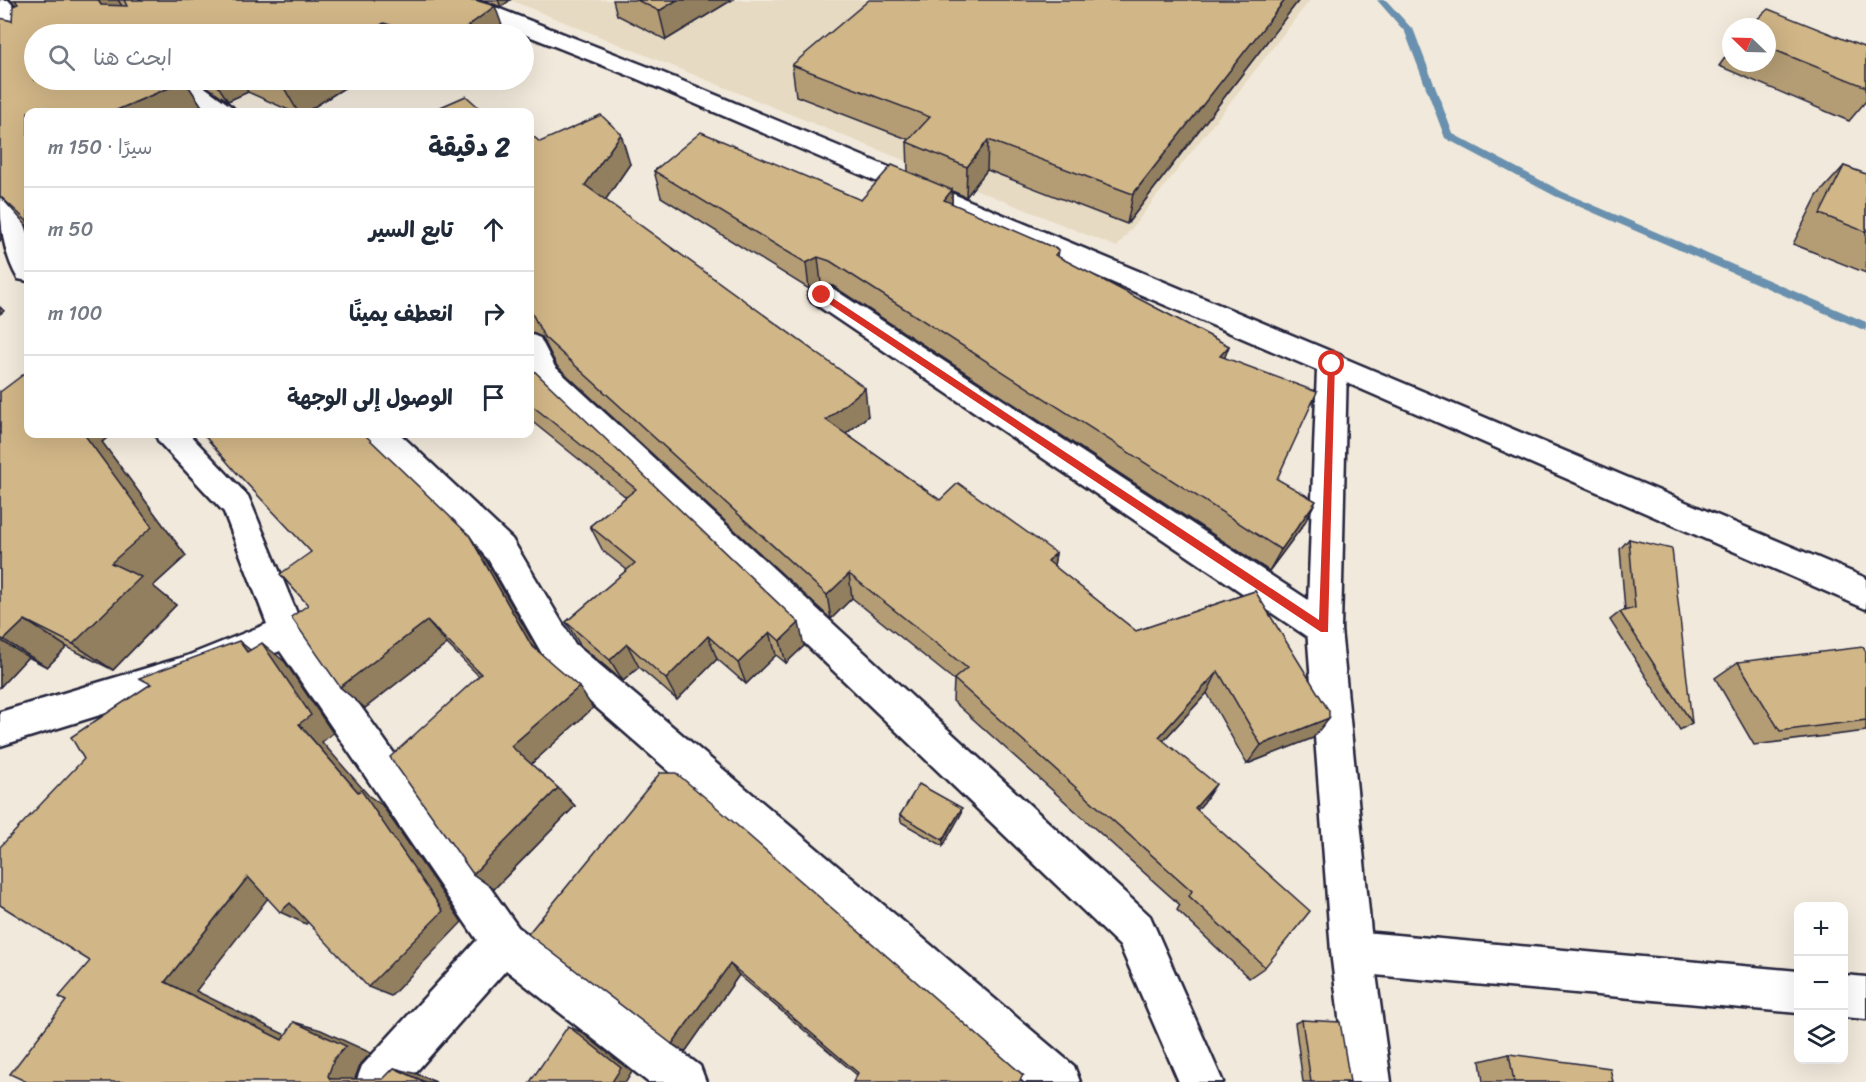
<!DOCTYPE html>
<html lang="ar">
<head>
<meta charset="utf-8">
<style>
  body { margin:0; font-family:Sriracha,"Playpen Sans Arabic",sans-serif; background:#f6f6f7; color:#1f2937; direction:rtl }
  .controls { position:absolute; right:18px; bottom:18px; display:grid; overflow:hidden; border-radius:12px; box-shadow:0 6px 24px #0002 }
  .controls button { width:54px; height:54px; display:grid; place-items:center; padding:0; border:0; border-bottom:2px solid #e0e1e3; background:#fff; color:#1f2937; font:30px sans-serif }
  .compass { position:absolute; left:1722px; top:18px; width:54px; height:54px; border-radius:50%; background:#fff; box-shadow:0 6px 24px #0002; rotate:293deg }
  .stop { position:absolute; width:18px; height:18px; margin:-14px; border:4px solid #d93025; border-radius:50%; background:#fff }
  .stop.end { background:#d93025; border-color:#fff; box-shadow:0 2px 6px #0008 }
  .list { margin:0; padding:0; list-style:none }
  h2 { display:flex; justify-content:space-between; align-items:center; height:78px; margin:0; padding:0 24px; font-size:26px }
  h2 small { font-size:20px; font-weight:400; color:#747a83 }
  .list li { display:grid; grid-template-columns:39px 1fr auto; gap:18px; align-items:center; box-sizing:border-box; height:84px; padding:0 24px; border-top:2px solid #e0e1e3 }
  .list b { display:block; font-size:22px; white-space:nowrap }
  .list em { font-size:20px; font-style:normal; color:#747a83 }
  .icon { flex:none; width:33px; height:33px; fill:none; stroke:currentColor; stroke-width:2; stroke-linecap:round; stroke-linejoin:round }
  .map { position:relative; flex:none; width:1866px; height:1082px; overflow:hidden; direction:ltr }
  .search { position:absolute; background:#fff; box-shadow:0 6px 24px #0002; left:24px; top:24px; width:510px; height:66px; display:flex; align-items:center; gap:15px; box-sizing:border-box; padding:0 21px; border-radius:33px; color:#747a83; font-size:22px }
  .panel { position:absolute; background:#fff; box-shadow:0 6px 24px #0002; left:24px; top:108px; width:510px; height:330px; border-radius:12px; direction:rtl }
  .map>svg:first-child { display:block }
  .built { fill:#e7dac2 }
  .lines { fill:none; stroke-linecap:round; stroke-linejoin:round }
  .stream { fill:#6990ae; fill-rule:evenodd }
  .minor-casing { stroke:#22223b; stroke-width:5 }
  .tertiary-casing { stroke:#22223b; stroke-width:5 }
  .minor { fill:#fff; fill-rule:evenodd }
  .tertiary { fill:#fff; fill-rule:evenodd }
  .wall { fill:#b49d74; stroke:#22223b; stroke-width:1.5 }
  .shaded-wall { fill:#927f5e; stroke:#22223b; stroke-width:1.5 }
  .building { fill:#d1b687; stroke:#22223b; stroke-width:1.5 }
  .route { fill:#d93025 }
</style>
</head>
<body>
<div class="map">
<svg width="1866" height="1082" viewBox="0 0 1866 1082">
  <rect width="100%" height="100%" fill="#f1e9db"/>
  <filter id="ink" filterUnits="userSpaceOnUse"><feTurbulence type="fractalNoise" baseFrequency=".0167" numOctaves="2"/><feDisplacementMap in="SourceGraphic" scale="12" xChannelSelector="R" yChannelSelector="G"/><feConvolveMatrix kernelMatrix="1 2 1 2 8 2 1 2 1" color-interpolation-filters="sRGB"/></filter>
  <g filter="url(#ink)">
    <path class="built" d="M 510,0 L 1310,0 L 1117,247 Z"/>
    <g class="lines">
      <path class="stream" d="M 1377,0 L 1386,0 L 1414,31 L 1453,134 L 1563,192 L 1866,322 L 1866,331 L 1555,196 L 1445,138 L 1405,32 Z"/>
      <defs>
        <g id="minor">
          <path d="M 0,0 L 8,0 L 39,34 L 34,34 L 34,49 L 26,47 L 0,18 Z"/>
          <path d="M 58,80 L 83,80 L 113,112 L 88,112 Z"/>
          <path d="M 169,80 L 195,80 L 232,107 L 236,112 L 209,112 Z"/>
          <path d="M 0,180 L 9,182 L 13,188 L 28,234 L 28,281 L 18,279 C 0,248 0,214 0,180 Z"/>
          <path d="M 822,285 L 832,288 L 1336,618 L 1341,629 L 1336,640 L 1324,644 L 1312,640 L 812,302 L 808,295 L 812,288 Z"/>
          <path d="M 530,334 L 540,338 L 555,367 L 1150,916 L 1223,1082 L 1179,1082 L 1120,946 L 533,382 L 530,376 Z"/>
          <path d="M 1332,353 L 1866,578 L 1866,609 L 1322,372 L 1317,364 L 1322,356 Z"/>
          <path d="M 155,434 L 189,434 L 248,496 L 301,623 L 518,927 L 700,1066 L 706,1082 L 648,1082 L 506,970 L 407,1082 L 356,1082 L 362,1066 L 477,940 L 280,651 L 190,687 L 0,746 L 0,712 L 187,656 L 267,624 L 224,512 L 159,442 Z"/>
          <path d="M 366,434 L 400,434 L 512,539 L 575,644 L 1074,1066 L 1080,1082 L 1024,1082 L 549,666 L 488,559 L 370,442 Z"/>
          <path d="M 1352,931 L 1798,971 L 1798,1013 L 1352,973 L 1337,967 L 1331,952 L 1337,937 Z"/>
          <path d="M 1844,975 L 1866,977 L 1866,1019 L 1844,1017 Z"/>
        </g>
        <path id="tertiary" d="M 447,0 L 477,0 L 651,68 L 1342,356 L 1347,364 L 1341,629 L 1373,952 L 1391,1082 L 1347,1082 L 1331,952 L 1307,629 L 1317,370 L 635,78 L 450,5 Z"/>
      </defs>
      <use href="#minor" class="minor-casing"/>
      <use href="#tertiary" class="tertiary-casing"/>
      <use href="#minor" class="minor"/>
      <use href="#tertiary" class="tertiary"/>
    </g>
    <g class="wall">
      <path d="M 11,0 L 476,0 L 505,34 L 34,34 L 34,80 L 63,83 L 90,84 L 86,80 L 182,80 L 185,81 L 205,111 L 202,112 L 28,112 L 28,227 L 0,196 L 1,19 L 12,21 L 16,5 Z"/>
      <path d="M 483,0 L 510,0 L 501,7 Z"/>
      <path d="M 613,0 L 732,0 L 666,40 L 617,15 Z"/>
      <path d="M 1299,0 L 1127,224 L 987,170 L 966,197 L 952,191 L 952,204 L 1059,250 L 1058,257 L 1229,346 L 1224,358 L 1277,479 L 1304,524 L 1269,571 L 833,286 L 821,283 L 809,289 L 661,197 L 654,171 L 861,200 L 908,171 L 907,142 L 910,140 L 796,96 L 792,65 Z"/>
      <path d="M 1767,27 L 1866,48 L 1866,101 L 1849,121 L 1719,66 L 1731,49 L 1731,63 L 1767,63 Z"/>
      <path d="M 198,80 L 357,80 L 306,112 L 293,112 L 248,92 L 228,101 Z"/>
      <path d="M 530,134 L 540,142 L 630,164 L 605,200 L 868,416 L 846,434 L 940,500 L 1056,553 L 1054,566 L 1136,631 L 1255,591 L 1313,738 L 1247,764 L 1207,693 L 1163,741 L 1204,802 L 1197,810 L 1265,967 L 1249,978 L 1177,910 L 1180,905 L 953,701 L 954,680 L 852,598 L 831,619 L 557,366 L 542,337 L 530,332 Z"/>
      <path d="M 1844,166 L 1866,174 L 1866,273 L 1793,244 L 1817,196 Z"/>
      <path d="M 530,367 L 804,646 L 786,663 L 776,655 L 746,684 L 717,659 L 677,700 L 639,667 L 623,681 L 580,645 L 566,622 L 627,570 L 603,551 L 590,526 L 626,497 L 530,420 Z"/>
      <path d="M 0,392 L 28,434 L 112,434 L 102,442 L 186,556 L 153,586 L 176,605 L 113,670 L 67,647 L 47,667 L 28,657 L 0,687 Z"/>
      <path d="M 469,535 L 486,560 L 538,651 L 593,708 L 531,764 L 558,788 L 575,806 L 494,889 L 473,874 L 479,676 L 447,644 L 365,708 L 340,687 L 308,605 L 311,552 Z"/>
      <path d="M 1629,539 L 1692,723 L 1680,730 L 1610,620 L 1620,612 L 1625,610 L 1620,549 Z"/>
      <path d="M 1866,652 L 1866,731 L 1754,745 L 1715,678 L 1738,662 Z"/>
      <path d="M 660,773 L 1023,1075 L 857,1075 L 739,975 L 685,1052 L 672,1044 Z"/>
      <path d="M 961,814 L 943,846 L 901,822 L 900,815 Z"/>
      <path d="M 1302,1020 L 1350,1082 L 1303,1082 L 1295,1023 Z"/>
      <path d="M 1509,1054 L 1613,1082 L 1483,1082 L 1480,1061 Z"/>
    </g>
    <g class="shaded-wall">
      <path d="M 98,0 L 118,0 L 132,20 L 101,5 Z"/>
      <path d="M 498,0 L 510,0 L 501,7 Z"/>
      <path d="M 677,0 L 732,0 L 666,40 L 659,11 Z"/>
      <path d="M 1285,0 L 1299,0 L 1127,224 L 1133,194 Z"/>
      <path d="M 495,6 L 505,34 L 457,34 Z"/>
      <path d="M 384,23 L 389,34 L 365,34 Z"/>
      <path d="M 214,80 L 241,80 L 248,92 L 228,101 Z"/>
      <path d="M 294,80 L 357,80 L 306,112 L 298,112 L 283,86 Z"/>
      <path d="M 185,81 L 205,111 L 202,112 L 112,112 Z"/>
      <path d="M 621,134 L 630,164 L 595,215 L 585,185 Z"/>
      <path d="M 988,140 L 987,170 L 966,197 L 967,167 Z"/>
      <path d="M 952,190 L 952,216 L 944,200 Z"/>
      <path d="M 0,215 L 2,240 L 0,241 Z"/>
      <path d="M 818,257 L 821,283 L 809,289 L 806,263 Z"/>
      <path d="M 0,307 L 4,311 L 0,314 Z"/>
      <path d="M 1229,346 L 1220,370 L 1220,356 Z"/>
      <path d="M 865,388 L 868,416 L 829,447 L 826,420 Z"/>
      <path d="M 84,434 L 112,434 L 102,442 L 186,556 L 153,586 L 176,605 L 113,670 L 73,644 L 111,563 Z"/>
      <path d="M 1316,501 L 1304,524 L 1269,571 L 1281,550 Z"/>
      <path d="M 469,535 L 486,560 L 547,667 L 531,645 Z"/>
      <path d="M 1056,553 L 1052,577 L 1048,561 Z"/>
      <path d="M 849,574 L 852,598 L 831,619 L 827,595 Z"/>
      <path d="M 25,620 L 67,647 L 47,667 L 4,640 Z"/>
      <path d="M 427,621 L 447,644 L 365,708 L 340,687 Z"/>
      <path d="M 799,623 L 804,646 L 786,663 L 780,641 Z"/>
      <path d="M 770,632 L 776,655 L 746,684 L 738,663 Z"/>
      <path d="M 708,636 L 717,659 L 677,700 L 666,679 Z"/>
      <path d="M 0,640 L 28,657 L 0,687 Z"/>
      <path d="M 239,641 L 263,660 L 247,652 Z"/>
      <path d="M 262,643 L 285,662 L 333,733 L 322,742 L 369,796 L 382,805 L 462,922 L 391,996 L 368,987 L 358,792 L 299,724 Z"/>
      <path d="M 627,644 L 639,667 L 623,681 L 610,660 Z"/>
      <path d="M 1218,671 L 1207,693 L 1149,756 L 1159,737 Z"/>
      <path d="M 579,687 L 593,708 L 529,766 L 511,746 Z"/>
      <path d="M 1329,718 L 1313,738 L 1247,764 L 1261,745 Z"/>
      <path d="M 1216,784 L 1204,802 L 1183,826 L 1195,808 Z"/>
      <path d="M 558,788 L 575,806 L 494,889 L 473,874 Z"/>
      <path d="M 962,808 L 961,814 L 943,846 L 943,840 Z"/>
      <path d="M 248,877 L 275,889 L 196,991 L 310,1047 L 282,1040 L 165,982 Z"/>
      <path d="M 290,903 L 316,915 L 306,924 L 280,912 Z"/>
      <path d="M 730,964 L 739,975 L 685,1052 L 672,1044 Z"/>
      <path d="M 294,1022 L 321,1030 L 371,1053 L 360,1065 L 354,1081 L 330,1079 Z"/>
      <path d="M 568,1026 L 581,1032 L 632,1072 L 626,1082 L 612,1082 Z"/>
      <path d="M 394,1068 L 417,1074 L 436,1082 L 425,1082 Z"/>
    </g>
    <g class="building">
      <path d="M 15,0 L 98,0 L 101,5 L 127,6 L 124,0 L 475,0 L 495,6 L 457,34 L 419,34 L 384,23 L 365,34 L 34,34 L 34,48 L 33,48 L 33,52 L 34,53 L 34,80 L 59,80 L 63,83 L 90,84 L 93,82 L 90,80 L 182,80 L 185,81 L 112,112 L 28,112 L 28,222 L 0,196 L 0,18 L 12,21 L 13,6 L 18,4 Z"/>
      <path d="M 637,0 L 677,0 L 659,11 Z"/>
      <path d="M 869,0 L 1285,0 L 1133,194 L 988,140 L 967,167 L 907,142 L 930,117 L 792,65 Z"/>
      <path d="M 1768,9 L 1866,48 L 1866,87 L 1767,47 L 1767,27 L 1749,27 Z"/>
      <path d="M 268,80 L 294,80 L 283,86 Z"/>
      <path d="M 466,96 L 484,112 L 429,112 Z"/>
      <path d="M 601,115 L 621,134 L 585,185 L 865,388 L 826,420 L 940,500 L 958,483 L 1056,553 L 1048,561 L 1136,631 L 1255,591 L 1329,711 L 1329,718 L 1261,745 L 1218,671 L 1159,737 L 1216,784 L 1195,808 L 1310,911 L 1265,967 L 1189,896 L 1192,891 L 954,679 L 967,668 L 849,574 L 827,595 L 544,337 L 530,309 L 530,134 L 540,142 Z"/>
      <path d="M 701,132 L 861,200 L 892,165 L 952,190 L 944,200 L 1059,250 L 1055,255 L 1229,346 L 1220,356 L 1317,392 L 1277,479 L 1316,501 L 1281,550 L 830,261 L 818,257 L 806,263 L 654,171 Z"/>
      <path d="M 1844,166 L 1866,174 L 1866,232 L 1820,214 Z"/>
      <path d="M 530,367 L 799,623 L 780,641 L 770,632 L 738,663 L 708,636 L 666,679 L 627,644 L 610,660 L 566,622 L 635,563 L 590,526 L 636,489 L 530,404 Z"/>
      <path d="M 28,371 L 28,434 L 84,434 L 152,527 L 111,563 L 141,577 L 73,644 L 25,620 L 4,640 L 0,638 L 0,392 Z"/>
      <path d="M 203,434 L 364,434 L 469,535 L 531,645 L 579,687 L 511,746 L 558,788 L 473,874 L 390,757 L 481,674 L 427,621 L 340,687 L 291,617 L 308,605 L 280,574 L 311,552 L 234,470 Z"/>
      <path d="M 1629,539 L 1672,549 L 1692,723 L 1620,612 L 1635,608 Z"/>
      <path d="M 239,641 L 247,652 L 262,643 L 311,715 L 299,724 L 358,792 L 361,790 L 443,911 L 368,987 L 290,903 L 280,912 L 248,877 L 165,982 L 282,1040 L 294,1022 L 346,1046 L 334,1059 L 328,1076 L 330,1079 L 383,1079 L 394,1068 L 425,1082 L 27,1082 L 10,1074 L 66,1001 L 59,997 L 90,961 L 0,905 L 0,847 L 84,759 L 71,737 L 151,684 L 139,678 Z"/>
      <path d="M 1863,647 L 1866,652 L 1866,720 L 1780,731 L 1738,662 Z"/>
      <path d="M 660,773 L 676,773 L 707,799 L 1023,1075 L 1019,1082 L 853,1082 L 858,1073 L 730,964 L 672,1044 L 528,934 Z"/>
      <path d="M 919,784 L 962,808 L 943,840 L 900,815 Z"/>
      <path d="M 1302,1020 L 1340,1022 L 1350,1082 L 1311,1082 Z"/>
      <path d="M 568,1026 L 621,1068 L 612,1082 L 530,1082 Z"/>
      <path d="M 1509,1054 L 1610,1068 L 1613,1082 L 1514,1082 Z"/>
    </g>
  </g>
  <path class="route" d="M 819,293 L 825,293 L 1319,620 L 1328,364 L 1329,362 L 1335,362 L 1328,632 L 1321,632 L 819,297 Z"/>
</svg>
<div class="controls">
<button>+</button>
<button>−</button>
<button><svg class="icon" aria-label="layers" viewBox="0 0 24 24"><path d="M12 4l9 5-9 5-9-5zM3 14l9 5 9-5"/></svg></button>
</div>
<svg class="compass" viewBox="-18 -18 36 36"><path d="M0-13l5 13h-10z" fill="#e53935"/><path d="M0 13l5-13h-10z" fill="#747a83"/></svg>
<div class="stop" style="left:1332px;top:364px"></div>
<div class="stop end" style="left:822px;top:295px"></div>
<div class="search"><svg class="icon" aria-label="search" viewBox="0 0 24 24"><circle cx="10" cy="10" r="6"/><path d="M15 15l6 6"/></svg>ابحث هنا</div>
<section class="panel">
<h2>2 دقيقة<small>سيرًا · 150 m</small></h2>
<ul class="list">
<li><svg class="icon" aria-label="ahead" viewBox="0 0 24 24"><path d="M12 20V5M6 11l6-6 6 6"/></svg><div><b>تابع السير</b></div><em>50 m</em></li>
<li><svg class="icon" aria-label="right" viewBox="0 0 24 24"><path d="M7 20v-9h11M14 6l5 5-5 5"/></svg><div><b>انعطف يمينًا</b></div><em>100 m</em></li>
<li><svg class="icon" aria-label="arrive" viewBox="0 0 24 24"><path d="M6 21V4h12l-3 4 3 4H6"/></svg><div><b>الوصول إلى الوجهة</b></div></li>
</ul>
</section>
</div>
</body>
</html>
